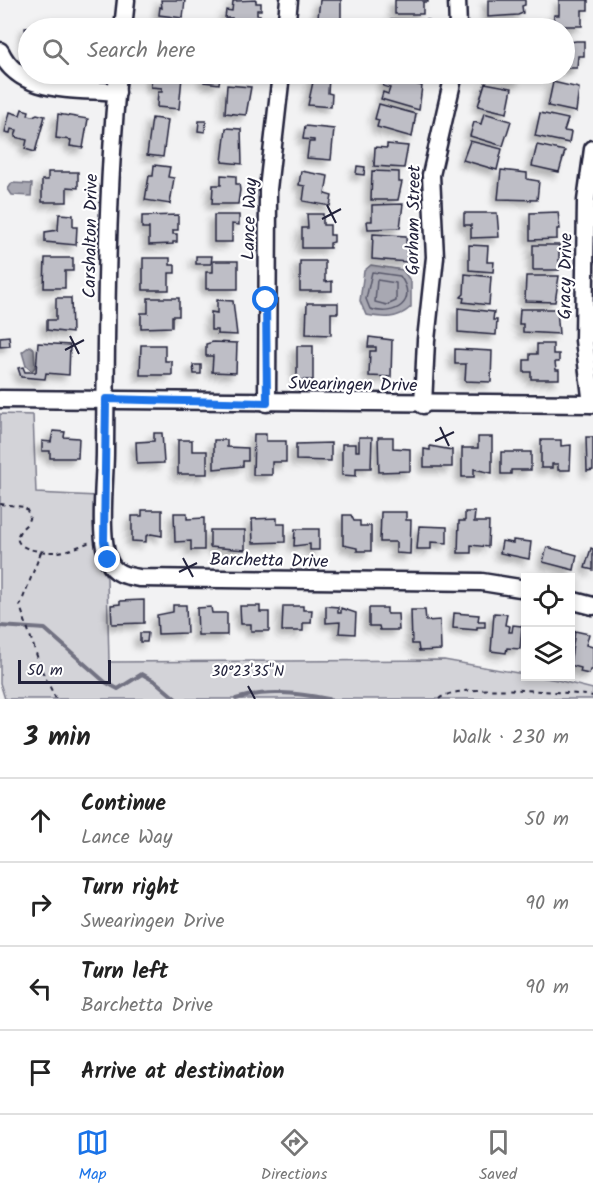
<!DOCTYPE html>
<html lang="en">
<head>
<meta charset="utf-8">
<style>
  body { margin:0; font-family:Kalam,sans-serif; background:#f6f6f6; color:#222 }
  .controls { position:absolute; right:18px; bottom:18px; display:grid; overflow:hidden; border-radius:0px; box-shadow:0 3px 9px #0003 }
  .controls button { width:54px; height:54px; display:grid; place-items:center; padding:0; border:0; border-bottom:2px solid #e0e0e0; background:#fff; color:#222; font:30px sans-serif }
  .scale { position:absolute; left:18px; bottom:15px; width:93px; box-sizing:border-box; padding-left:6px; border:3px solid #22223b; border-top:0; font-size:16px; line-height:21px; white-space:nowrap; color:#22223b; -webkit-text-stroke:4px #fff; paint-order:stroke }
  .stop { position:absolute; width:18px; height:18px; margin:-14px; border:4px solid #1a73e8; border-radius:50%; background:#fff }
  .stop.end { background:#1a73e8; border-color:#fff; box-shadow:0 2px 6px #0008 }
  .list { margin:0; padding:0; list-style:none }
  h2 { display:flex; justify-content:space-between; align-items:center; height:78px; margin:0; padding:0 24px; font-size:26px }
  h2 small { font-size:20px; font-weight:400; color:#767676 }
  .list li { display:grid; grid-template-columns:39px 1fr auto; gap:18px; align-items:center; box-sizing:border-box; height:84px; padding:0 24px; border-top:2px solid #e0e0e0 }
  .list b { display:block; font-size:22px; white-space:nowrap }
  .list p { margin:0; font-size:20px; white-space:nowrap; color:#767676 }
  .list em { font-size:20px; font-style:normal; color:#767676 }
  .icon { flex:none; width:33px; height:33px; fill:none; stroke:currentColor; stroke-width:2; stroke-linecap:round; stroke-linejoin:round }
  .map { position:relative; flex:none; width:593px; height:699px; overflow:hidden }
  .search { position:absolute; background:#fff; box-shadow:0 3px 9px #0003; left:18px; right:18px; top:18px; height:66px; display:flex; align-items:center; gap:15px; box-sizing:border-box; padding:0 21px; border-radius:33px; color:#767676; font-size:22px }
  .sheet { height:414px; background:#fff }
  nav { display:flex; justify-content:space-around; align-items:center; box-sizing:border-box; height:84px; border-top:2px solid #e0e0e0; background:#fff; font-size:16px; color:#767676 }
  nav a { display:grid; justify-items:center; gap:3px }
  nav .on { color:#1a73e8 }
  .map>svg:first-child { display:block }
  .green { fill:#d3d3d8; stroke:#7a7a8a; stroke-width:1.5 }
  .water { fill:#a8a8b2; stroke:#727282; stroke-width:1.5 }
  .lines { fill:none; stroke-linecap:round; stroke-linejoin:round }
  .shore { stroke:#58586b; stroke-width:1.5 }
  .stream { stroke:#727282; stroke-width:4 }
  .building { fill:#bebec6; stroke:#22223b; stroke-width:1.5; filter:url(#shadow) }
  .minor-casing { stroke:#22223b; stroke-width:21 }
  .path { stroke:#22223b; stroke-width:2; stroke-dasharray:4.5 4.5; stroke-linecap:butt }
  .minor { stroke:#fff; stroke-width:16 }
  .route { stroke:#1a73e8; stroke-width:8 }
  .ticks { fill:none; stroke:#22223b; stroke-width:2 }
  .labels { text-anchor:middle; stroke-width:4.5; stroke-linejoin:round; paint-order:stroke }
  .street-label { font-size:18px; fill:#22223b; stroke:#fff }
  .ticks-label { font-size:15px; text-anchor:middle; fill:#22223b; stroke:#fff; stroke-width:4.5; stroke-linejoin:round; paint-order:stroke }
</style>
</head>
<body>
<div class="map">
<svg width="593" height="699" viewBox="0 0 593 699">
  <defs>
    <filter id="shadow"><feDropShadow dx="-5" dy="5" stdDeviation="3" flood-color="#0004"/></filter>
  </defs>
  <rect width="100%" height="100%" fill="#f2f2f3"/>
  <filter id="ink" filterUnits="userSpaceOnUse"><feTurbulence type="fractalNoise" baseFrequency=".0167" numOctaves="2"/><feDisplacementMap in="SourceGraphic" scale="12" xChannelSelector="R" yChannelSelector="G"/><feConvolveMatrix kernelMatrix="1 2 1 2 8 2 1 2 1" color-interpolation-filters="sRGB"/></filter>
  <g filter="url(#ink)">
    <path class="green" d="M 0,414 L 33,415 L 36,493 L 97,496 L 97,552 L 99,564 L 107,578 L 109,662 L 444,660 L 557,680 L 593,689 L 593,699 L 5,699 L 0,683 Z"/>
    <g class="water">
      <path d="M 12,183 L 32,184 L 31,196 L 12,195 L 8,189 Z"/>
      <path d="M 371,265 L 403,270 L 411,282 L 411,307 C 397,320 384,318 366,315 L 360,301 L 364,271 Z"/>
      <path d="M 30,346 L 34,349 L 35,367 L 32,371 L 26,366 L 22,352 Z"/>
    </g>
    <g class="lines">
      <g class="shore">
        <path d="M 372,272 L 400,276 C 419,302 395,317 370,309 L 366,299 Z"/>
        <path d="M 377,280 L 396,283 L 396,301 L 387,305 L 375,302 Z"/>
      </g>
      <g class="stream">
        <path d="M 0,626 L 45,629 L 105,682 L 118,689 L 142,674 L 156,682 L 176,699"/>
        <path d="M 236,699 C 266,689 297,693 328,699"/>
      </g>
    </g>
    <g class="building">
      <path d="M 161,0 L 185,0 L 183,18 L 159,15 L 160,7 L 162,8 Z"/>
      <path d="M 256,0 L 256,3 L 261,3 L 261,10 L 257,10 L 257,15 L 260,15 L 259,27 L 231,24 L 232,18 L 225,18 L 226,10 L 232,11 L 233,1 Z"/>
      <path d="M 320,0 L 341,0 L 341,28 L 317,26 Z"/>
      <path d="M 395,0 L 428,0 L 428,2 L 423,2 L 423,14 L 395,14 Z"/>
      <path d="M 488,0 L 525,0 L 525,5 L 522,6 L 523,13 L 518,15 L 488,17 Z"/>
      <path d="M 559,0 L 588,0 L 588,10 L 582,10 L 582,26 L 553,26 L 554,15 L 559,15 Z"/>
      <path d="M 391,19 L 429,20 L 429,28 L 390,28 Z"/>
      <path d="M 55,22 L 56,28 L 28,28 L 28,51 L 25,28 Z"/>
      <path d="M 490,23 L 524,24 L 524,28 L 490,28 Z"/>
      <path d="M 576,41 L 584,41 L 584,56 L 578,56 L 577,68 L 564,68 L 564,43 Z"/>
      <path d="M 152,74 L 182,77 L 179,109 L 157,107 L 158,92 L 162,92 L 162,88 L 151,87 Z"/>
      <path d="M 491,74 L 522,74 L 521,81 L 491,78 Z"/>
      <path d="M 205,75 L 220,77 L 219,84 L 204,82 Z"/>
      <path d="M 386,75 L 422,86 L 419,110 L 381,99 L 383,92 L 388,94 L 390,88 L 383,86 Z"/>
      <path d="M 314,77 L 329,78 L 328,93 L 332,94 L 331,107 L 308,105 Z"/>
      <path d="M 553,82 L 579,88 L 576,112 L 548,106 Z"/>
      <path d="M 485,83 L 512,88 L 507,113 L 478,106 Z"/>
      <path d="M 227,85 L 251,87 L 246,115 L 225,113 Z"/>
      <path d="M 379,104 L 416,114 L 412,137 L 377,127 L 379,120 L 375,119 Z"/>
      <path d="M 22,109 L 29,111 L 28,115 L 33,116 L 37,114 L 45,116 L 35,152 L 25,149 L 27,140 L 15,137 L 17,130 L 11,129 L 10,133 L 5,132 L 10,112 L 20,115 Z"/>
      <path d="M 484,113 L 511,121 L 503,146 L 470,136 L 474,122 L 481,124 Z"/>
      <path d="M 540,113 L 568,119 L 564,131 L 571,132 L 569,143 L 535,136 Z"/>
      <path d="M 58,114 L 88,119 L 83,148 L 70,146 L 71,140 L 56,138 Z"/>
      <path d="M 152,118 L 168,120 L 163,157 L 147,155 Z"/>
      <path d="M 199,121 L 206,121 L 205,132 L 198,131 Z"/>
      <path d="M 305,126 L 334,129 L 331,160 L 307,158 L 309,142 L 314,142 L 314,140 L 303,139 Z"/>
      <path d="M 226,128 L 241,129 L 242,164 L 222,162 Z"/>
      <path d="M 470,141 L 502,149 L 497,170 L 463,160 Z"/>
      <path d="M 387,144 L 408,146 L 404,168 L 374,166 L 375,147 L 387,148 Z"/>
      <path d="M 537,145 L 565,151 L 559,172 L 532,166 Z"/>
      <path d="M 154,165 L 170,167 L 168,177 L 174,178 L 170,204 L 145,200 L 149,176 L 153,176 Z"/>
      <path d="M 357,166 L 365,167 L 364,175 L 356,174 Z"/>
      <path d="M 501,170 L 527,173 L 527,179 L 539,181 L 537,200 L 498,199 Z"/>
      <path d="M 301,171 L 328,176 L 325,194 L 332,196 L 330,206 L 303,201 L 305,186 L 299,185 Z"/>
      <path d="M 372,171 L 399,172 L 399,182 L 402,182 L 398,200 L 371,200 Z"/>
      <path d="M 48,172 L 78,172 L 78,188 L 67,187 L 67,202 L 42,202 L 42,180 L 48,180 Z"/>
      <path d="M 221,175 L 236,176 L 236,184 L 239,184 L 240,190 L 238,204 L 212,204 L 213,185 L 221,185 Z"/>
      <path d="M 403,204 L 400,228 L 368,229 L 367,221 L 372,221 L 372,205 Z"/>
      <path d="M 558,212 L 560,229 L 557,229 L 557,239 L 530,240 L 530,213 Z"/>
      <path d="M 464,213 L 497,213 L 499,237 L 471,238 L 471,225 L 464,225 Z"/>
      <path d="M 59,214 L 73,215 L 73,227 L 77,227 L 76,245 L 45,242 L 45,232 L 58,230 Z"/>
      <path d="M 307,214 L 323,214 L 323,225 L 330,225 L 330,235 L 334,235 L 334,242 L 330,243 L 330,248 L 302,248 L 302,228 L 308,228 Z"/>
      <path d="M 178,215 L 178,230 L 173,230 L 173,234 L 177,234 L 177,242 L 173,242 L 173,244 L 149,245 L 149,228 L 142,228 L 142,216 Z"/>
      <path d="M 214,215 L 239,215 L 239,225 L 232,224 L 232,242 L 214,242 Z"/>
      <path d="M 373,234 L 406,236 L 407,262 L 372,259 Z"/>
      <path d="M 469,245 L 488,246 L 487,262 L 494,262 L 493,272 L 469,270 Z"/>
      <rect x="533" y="245" width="26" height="25"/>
      <path d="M 196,256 L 212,256 L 211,264 L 196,264 Z"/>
      <path d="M 45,258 L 73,258 L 73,271 L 65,271 L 65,288 L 44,288 Z"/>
      <path d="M 143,258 L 170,258 L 170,265 L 175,265 L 175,273 L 169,273 L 169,290 L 143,290 Z"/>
      <path d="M 213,261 L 238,261 L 238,289 L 206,289 L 206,272 L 213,272 Z"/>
      <path d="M 300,261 L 325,261 L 325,282 L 332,281 L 332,291 L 300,291 Z"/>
      <path d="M 465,274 L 491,277 L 489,305 L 463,302 L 464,298 L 461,297 L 464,294 Z"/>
      <path d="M 526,276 L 559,276 L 555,302 L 525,301 Z"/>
      <path d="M 56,298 L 71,298 L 72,333 L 47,330 L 47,320 L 56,320 Z"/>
      <path d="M 148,298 L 179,298 L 179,316 L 172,316 L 172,327 L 141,328 L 141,313 L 148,313 Z"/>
      <path d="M 217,300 L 233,301 L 237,335 L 217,334 L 217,330 L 211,330 L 211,312 L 217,313 Z"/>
      <path d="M 307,303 L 338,303 L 338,313 L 331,313 L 331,335 L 306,334 Z"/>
      <path d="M 458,308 L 494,312 L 493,320 L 497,320 L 496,335 L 458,332 Z"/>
      <path d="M 520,309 L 557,309 L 559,334 L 523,332 L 523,324 L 519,324 Z"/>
      <path d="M 9,336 L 10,346 L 0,347 L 0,337 Z"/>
      <path d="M 369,337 L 392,340 L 391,377 L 369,376 L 370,351 L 376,351 L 376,347 L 368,347 Z"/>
      <path d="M 213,342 L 237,343 L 236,373 L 212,372 L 213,356 L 206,356 L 206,344 Z"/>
      <path d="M 38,343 L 70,345 L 69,375 L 46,373 L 45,379 L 21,377 L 18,368 L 23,367 L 25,372 L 36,372 Z"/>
      <path d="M 537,344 L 553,344 L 553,354 L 559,354 L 559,362 L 555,362 L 556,370 L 559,370 L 559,379 L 531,379 L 531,372 L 524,372 L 524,360 L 530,360 L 530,354 L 537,354 Z"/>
      <path d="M 141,345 L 165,345 L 165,361 L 172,361 L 172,375 L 140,375 Z"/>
      <rect x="297" y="346" width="16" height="34"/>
      <path d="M 455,349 L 492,351 L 491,382 L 465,381 L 466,364 L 455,364 Z"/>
      <path d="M 193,365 L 201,365 L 201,374 L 194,374 Z"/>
      <path d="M 53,431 L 65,432 L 64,437 L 79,438 L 78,458 L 50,458 L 50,451 L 42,451 L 42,441 L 51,442 Z"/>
      <path d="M 154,433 L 162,433 L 164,463 L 137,464 L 136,442 L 154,441 Z"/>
      <path d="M 254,434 L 266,434 L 266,441 L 286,441 L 286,462 L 272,462 L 272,475 L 253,475 Z"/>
      <path d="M 359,437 L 372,437 L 371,468 L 356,468 L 356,476 L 342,475 L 342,444 L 356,444 L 356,451 L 359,451 Z"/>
      <path d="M 378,437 L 393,437 L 393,448 L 410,449 L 410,471 L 379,472 Z"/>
      <path d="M 478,437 L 492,437 L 492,473 L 474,469 L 474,477 L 462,477 L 462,448 L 478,448 Z"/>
      <path d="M 586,437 L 593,437 L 593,470 L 587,471 Z"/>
      <path d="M 178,440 L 192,440 L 192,451 L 207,451 L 207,474 L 178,474 Z"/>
      <path d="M 214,440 L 227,440 L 227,447 L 248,448 L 248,461 L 243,461 L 243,466 L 214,469 Z"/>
      <path d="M 541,440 L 561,440 L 561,446 L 571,445 L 570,470 L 558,470 L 558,464 L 552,464 L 552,468 L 541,468 Z"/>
      <path d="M 331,443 L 331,461 L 296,460 L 296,444 Z"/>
      <path d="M 430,446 L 452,450 L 452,467 L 424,467 L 424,449 L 430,450 Z"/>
      <path d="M 501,452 L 531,452 L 531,470 L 511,470 L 511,474 L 501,474 Z"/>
      <path d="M 142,510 L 162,510 L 162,536 L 151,534 L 146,536 L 146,542 L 132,541 L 132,516 L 142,516 Z"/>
      <path d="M 381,512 L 406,512 L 406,520 L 411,520 L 410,554 L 396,553 L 396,542 L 380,542 Z"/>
      <path d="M 465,512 L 475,512 L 474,522 L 489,522 L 488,547 L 471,545 L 471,553 L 458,553 L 459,521 L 465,521 Z"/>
      <path d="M 174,513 L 187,513 L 187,519 L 204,518 L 204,550 L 191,550 L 191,541 L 175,542 Z"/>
      <path d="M 343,515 L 351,515 L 354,521 L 360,521 L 360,526 L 371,526 L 371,551 L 357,551 L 357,548 L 343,545 Z"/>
      <path d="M 277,518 L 277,524 L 285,524 L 285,542 L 253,543 L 252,519 Z"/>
      <path d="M 419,526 L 447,527 L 447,543 L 431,542 L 431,549 L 417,549 Z"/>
      <path d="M 295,529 L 319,529 L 319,550 L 310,550 L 310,544 L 294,546 Z"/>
      <path d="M 210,530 L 245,530 L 245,550 L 210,547 Z"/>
      <path d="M 513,540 L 531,542 L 529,559 L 500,553 L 502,541 L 513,543 Z"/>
      <path d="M 547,547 L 577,555 L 574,570 L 543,562 Z"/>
      <path d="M 591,548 L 593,549 L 593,570 L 585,568 Z"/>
      <path d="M 144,600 L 144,623 L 112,624 L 111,605 L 120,604 L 120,601 Z"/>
      <path d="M 173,605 L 186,605 L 187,633 L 158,634 L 157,615 L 173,612 Z"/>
      <path d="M 240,606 L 260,606 L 260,612 L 269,612 L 269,631 L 251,631 L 251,624 L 241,624 Z"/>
      <path d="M 283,606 L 303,606 L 303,610 L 312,610 L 311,623 L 303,623 L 303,631 L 282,631 Z"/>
      <path d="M 326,606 L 338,607 L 338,613 L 341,613 L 341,608 L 356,613 L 355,634 L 339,633 L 340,622 L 326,623 Z"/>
      <path d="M 211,607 L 212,613 L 227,613 L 227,635 L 198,635 L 197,608 Z"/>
      <path d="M 369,608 L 387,608 L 387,614 L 398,614 L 399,630 L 380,630 L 379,626 L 369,626 Z"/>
      <path d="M 411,610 L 425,610 L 426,621 L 440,620 L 441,650 L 419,651 L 418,644 L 412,644 Z"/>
      <path d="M 454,613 L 479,615 L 478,621 L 485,621 L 485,627 L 477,627 L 477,630 L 453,628 Z"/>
      <path d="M 494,613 L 507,614 L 505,625 L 510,626 L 509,632 L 512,632 L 513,625 L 522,626 L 520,649 L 507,648 L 506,653 L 491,651 Z"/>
      <path d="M 575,631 L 589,634 L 586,645 L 593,647 L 593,670 L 590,670 L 589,674 L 580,672 L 581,668 L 570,665 Z"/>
      <path d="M 140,633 L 148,633 L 147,642 L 140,642 Z"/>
    </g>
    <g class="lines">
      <defs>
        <g id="minor">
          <path d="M 457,0 L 458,28"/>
          <path d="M 123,28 L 126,0"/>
          <path d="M 286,28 L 289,0"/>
          <path d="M 0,51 C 20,95 75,88 117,92"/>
          <path d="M 118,74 C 106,199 106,326 105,452 C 105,480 98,538 109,561 C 114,574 127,576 139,578 L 482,582 L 526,589"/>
          <path d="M 0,399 L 593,404"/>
          <path d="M 267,403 L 268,189 L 281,74"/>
          <path d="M 592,404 L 584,340 L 586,201 L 593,149"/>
          <path d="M 423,405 L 426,340 L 435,257 L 431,175 L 454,74"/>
          <path d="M 570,600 L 593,606"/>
        </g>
      </defs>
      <use href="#minor" class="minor-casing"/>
      <g class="path">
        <path d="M 0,504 L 25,507 L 30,516 L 27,524 C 0,547 37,553 58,552 C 69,551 80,546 90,542"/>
        <path d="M 41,552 L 20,606 L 42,671 L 56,699"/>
        <path d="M 439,699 C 456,682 567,692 593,696"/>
      </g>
      <use href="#minor" class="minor"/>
    </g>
  </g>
  <g class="lines" filter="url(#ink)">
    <path class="route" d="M 108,560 L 104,541 L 106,399 L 267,403 L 266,300"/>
  </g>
  <path class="ticks" d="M 327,205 L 336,223M 322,219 L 341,209M 70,336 L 79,354M 65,350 L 84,340M 440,427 L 449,446M 435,441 L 454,432M 183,558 L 193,577M 179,572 L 197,563M 248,686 L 255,699"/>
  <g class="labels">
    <g class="street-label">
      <text transform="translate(249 219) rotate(-88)" y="6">Lance Way</text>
      <text transform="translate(413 220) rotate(-89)" y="6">Gorham Street</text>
      <text transform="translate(90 236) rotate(-89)" y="6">Carshalton Drive</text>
      <text transform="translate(565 276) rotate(-89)" y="6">Gracy Drive</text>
      <text transform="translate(353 384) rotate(1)" y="6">Swearingen Drive</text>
      <text transform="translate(269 560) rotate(1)" y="6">Barchetta Drive</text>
    </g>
  </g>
  <g class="ticks-label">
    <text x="248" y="676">30°23'35"N</text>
  </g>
</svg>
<div class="controls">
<button><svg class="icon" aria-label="locate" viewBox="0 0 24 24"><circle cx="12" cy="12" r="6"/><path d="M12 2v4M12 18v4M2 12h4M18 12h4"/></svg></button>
<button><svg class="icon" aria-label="layers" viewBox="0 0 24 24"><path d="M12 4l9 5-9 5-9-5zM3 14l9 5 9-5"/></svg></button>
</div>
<div class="scale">50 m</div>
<div class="stop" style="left:266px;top:300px"></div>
<div class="stop end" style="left:108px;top:560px"></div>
<div class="search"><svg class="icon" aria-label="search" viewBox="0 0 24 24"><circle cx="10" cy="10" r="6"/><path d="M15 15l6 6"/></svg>Search here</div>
</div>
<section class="sheet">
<h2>3 min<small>Walk · 230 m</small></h2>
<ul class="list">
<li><svg class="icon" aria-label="ahead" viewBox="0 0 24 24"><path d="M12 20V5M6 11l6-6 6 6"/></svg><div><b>Continue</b><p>Lance Way</p></div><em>50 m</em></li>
<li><svg class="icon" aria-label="right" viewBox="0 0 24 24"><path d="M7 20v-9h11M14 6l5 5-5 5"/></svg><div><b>Turn right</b><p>Swearingen Drive</p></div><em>90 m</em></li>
<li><svg class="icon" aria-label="left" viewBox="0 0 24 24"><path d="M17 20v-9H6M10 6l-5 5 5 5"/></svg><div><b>Turn left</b><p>Barchetta Drive</p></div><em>90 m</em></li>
<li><svg class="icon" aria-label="arrive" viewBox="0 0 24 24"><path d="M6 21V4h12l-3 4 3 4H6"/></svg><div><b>Arrive at destination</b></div></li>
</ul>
</section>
<nav>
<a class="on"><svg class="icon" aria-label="map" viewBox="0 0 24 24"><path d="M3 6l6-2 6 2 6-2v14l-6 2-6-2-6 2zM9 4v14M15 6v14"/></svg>Map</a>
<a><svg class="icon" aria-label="directions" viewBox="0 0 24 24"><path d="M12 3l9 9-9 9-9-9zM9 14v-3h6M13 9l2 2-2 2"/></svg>Directions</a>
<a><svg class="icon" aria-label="saved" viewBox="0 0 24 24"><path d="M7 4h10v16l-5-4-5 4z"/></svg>Saved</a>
</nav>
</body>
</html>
